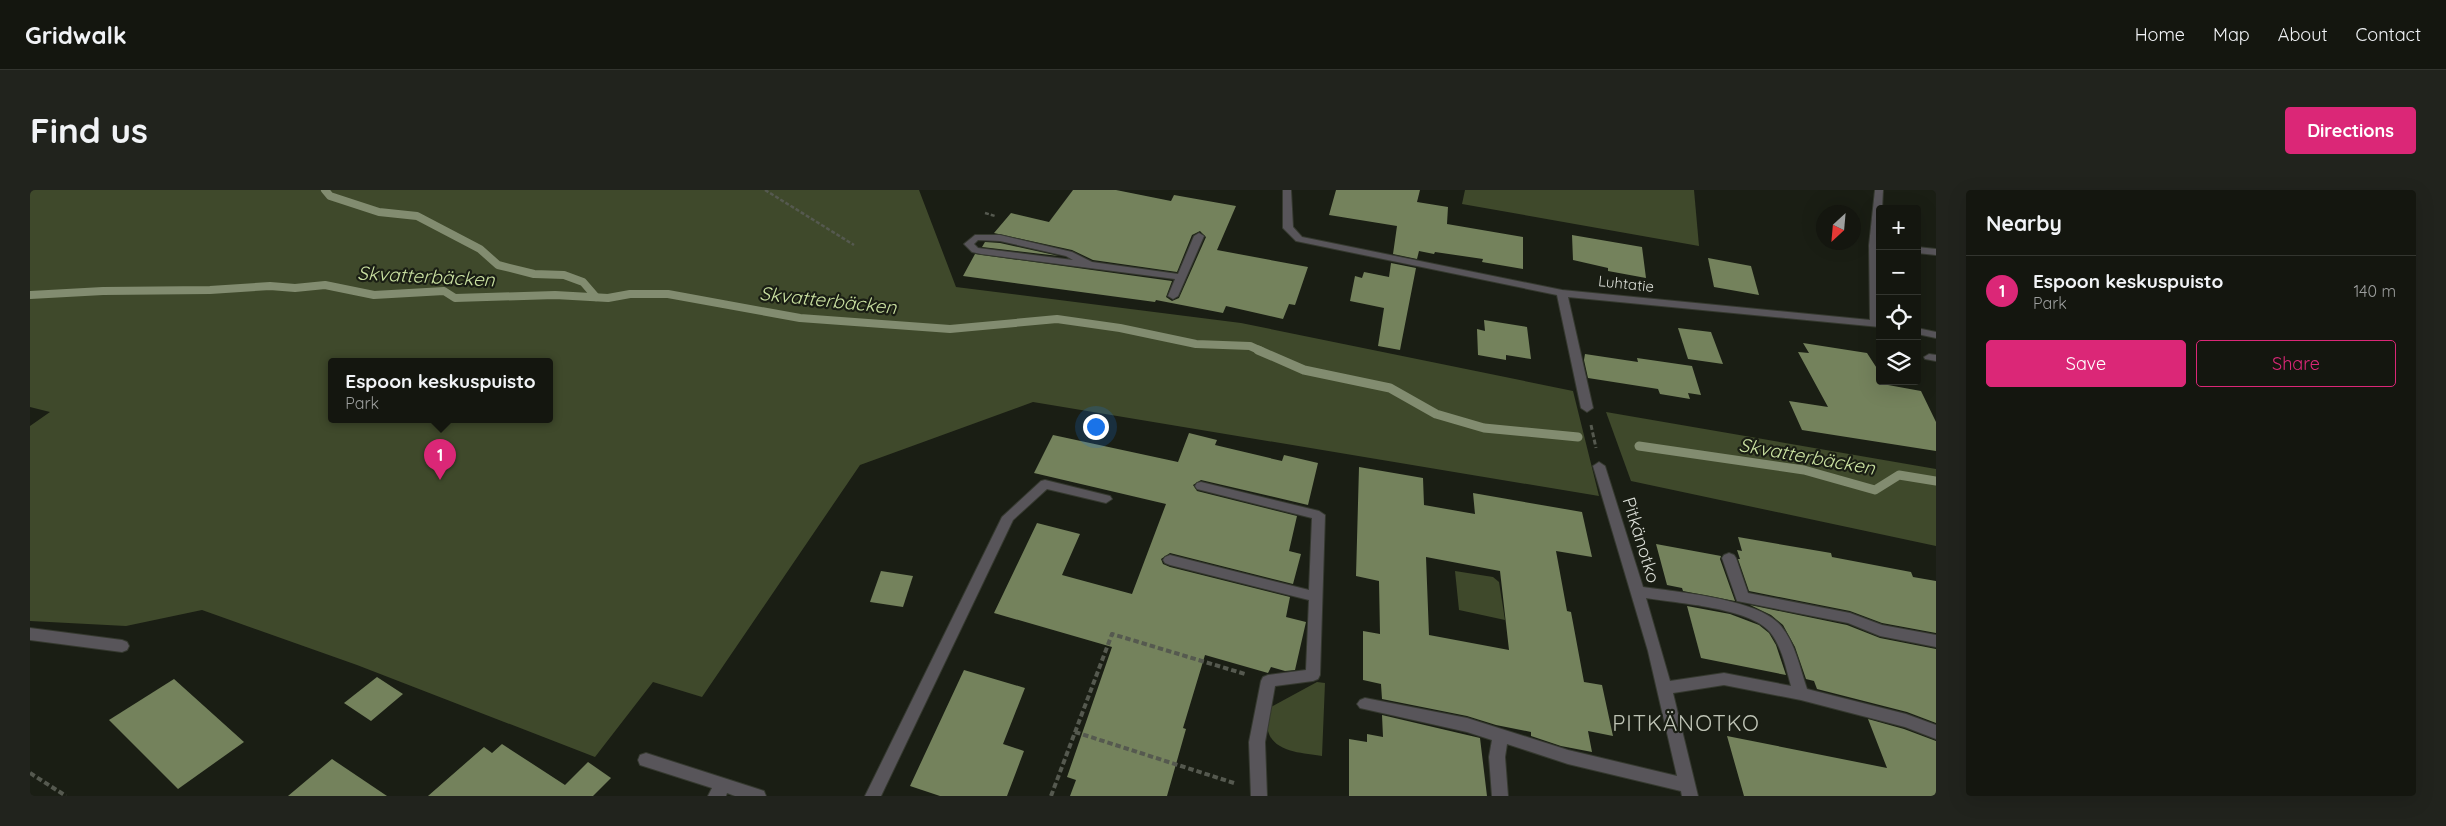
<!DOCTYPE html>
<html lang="en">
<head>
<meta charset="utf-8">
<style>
  body { margin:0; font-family:Quicksand,sans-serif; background:#21231d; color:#f1f3f6 }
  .controls { position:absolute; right:15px; top:15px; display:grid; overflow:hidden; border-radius:5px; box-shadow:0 5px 20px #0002 }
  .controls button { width:45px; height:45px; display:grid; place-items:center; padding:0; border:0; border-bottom:1px solid #33352f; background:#14160f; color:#f1f3f6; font:25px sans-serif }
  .compass { position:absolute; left:1786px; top:15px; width:45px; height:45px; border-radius:50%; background:#14160f; box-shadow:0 5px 20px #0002; rotate:206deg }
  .you { position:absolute; left:1065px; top:236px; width:18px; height:18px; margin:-12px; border:4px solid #fff; border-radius:50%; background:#1a73e8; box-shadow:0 0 0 8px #1a73e833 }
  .badge { display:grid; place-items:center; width:32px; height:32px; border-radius:50%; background:#db2777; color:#fff; font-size:16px; font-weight:700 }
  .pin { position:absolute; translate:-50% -41px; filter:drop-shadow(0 1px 2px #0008) }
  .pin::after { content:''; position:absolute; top:26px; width:18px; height:15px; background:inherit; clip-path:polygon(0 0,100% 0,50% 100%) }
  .popup { position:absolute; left:298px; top:168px; width:225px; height:65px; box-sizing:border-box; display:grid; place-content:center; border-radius:5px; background:#14160f; filter:drop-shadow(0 1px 4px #0005); font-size:16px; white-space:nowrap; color:#9d9f9e }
  .popup b { font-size:19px; color:#f1f3f6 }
  .popup::after { content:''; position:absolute; left:50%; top:100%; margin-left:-10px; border:10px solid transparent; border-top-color:#14160f }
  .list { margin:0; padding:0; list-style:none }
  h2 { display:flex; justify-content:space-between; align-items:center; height:65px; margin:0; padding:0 20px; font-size:21px }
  h2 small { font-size:16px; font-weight:400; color:#9d9f9e }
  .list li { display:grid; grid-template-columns:32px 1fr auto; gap:15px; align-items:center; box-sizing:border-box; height:70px; padding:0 20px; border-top:1px solid #33352f }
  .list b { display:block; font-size:19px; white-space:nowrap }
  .list p { margin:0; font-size:16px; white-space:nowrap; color:#9d9f9e }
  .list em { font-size:16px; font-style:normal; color:#9d9f9e }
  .actions { display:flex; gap:10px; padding:15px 20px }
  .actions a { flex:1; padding:11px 0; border:1px solid #db2777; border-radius:5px; text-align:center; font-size:18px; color:#db2777 }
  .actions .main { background:#db2777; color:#fff }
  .icon { flex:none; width:28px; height:28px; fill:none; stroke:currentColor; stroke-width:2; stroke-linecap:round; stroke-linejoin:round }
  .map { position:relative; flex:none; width:1906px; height:606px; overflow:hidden; border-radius:5px }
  header { display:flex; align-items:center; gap:30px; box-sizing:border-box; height:70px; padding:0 25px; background:#14160f; border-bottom:1px solid #33352f }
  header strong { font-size:24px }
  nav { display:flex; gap:28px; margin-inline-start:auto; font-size:18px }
  .intro { display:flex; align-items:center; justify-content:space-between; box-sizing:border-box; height:120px; padding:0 30px }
  h1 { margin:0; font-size:35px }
  .button { padding:12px 22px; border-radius:5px; background:#db2777; color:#fff; font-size:18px; font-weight:700 }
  main { display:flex; gap:30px; padding:0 30px }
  aside { flex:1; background:#14160f; border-radius:5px; box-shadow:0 5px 20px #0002 }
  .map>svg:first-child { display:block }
  .green { fill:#3f492b; fill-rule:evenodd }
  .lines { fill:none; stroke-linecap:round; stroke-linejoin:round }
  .stream-far1 { stroke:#828c70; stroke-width:8 }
  .stream { stroke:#828c70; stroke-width:9 }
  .building { fill:#74825c; fill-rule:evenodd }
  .minor-casing { stroke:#35392f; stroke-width:2 }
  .path-far2 { stroke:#55594f; stroke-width:2.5; stroke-dasharray:4 2; stroke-linecap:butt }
  .path-far1 { stroke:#55594f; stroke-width:3; stroke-dasharray:5 2.5; stroke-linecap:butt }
  .path { stroke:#55594f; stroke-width:4; stroke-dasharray:5.5 3; stroke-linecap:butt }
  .minor { fill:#58555a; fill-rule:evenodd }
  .labels { text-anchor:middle; stroke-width:4.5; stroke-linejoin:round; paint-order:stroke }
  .far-street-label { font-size:15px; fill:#dbded7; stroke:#1a1e14 }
  .street-label { font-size:18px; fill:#dbded7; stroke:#1a1e14 }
  .water-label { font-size:19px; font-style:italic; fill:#cbe2a2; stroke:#1a1e14 }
  .near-neighbourhood-label { font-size:22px; letter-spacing:1px; fill:#bfc4b6; stroke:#1a1e14 }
</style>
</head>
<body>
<header>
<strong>Gridwalk</strong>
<nav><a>Home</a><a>Map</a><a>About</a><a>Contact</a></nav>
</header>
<div class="intro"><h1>Find us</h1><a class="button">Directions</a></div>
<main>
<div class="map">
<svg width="1906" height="606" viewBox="0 0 1906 606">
  <rect width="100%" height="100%" fill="#1a1e14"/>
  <g class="green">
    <path d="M 0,0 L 889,0 L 926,97 L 1211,133 L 1543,201 L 1569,306 L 1003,212 L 830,275 L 672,507 L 623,492 L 565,567 L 327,475 L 172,420 L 96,436 L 0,431 L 0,236 L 20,222 L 0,217 ZM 301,171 L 519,171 L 519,229 L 301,229 Z"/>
    <path d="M 1435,0 L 1664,0 L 1669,56 L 1432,14 Z"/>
    <path d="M 1576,222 L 1906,279 L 1906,356 L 1601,291 Z"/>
    <path d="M 1425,381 L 1463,387 L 1469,392 L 1475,430 L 1429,420 Z"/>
    <path d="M 1287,492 L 1295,493 L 1292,566 C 1274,563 1244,563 1238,541 C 1236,534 1240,524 1241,517 Z"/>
  </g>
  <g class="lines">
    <g class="stream-far1">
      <path d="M 295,0 L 300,6 L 349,22 L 387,26 L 450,59 L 468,75 L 504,84 L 534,85 L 553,92 L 566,107"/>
      <path d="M 0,105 L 73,101 L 180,100 L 240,96 L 265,98 L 295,95 L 344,105 L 414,101 L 425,108 L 525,105 L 578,108 L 600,104 L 638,104 L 770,128 L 920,139 L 1027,129 L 1090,138 L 1166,154 L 1220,156 L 1231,161"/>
    </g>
    <g class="stream">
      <path d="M 1228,160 L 1274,180 L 1360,198 L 1406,224 L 1454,238 L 1548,247"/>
      <path d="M 1609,256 L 1774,280 L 1845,300 L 1869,285 L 1906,291"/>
    </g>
  </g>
  <g class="building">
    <path d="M 1043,0 L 1086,0 L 1141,11 L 1144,5 L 1206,16 L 1187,60 L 1278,77 L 1265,115 L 1259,114 L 1253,129 L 1196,116 L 1193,123 L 1126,110 L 1125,112 L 933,86 L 945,64 L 1142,91 L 1136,107 L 1142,111 L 1149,108 L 1176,47 L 1170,41 L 1162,45 L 1147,82 L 1063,70 L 1042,60 L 964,43 L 981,23 L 1019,32 Z"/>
    <path d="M 1306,0 L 1390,0 L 1387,12 L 1418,17 L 1417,34 L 1493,47 L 1493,79 L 1452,72 L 1453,69 L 1405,62 L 1404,64 L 1389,61 L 1387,69 L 1363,64 L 1367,36 L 1299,25 Z"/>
    <path d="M 1542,45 L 1612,57 L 1616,88 L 1578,81 L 1578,78 L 1543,70 Z"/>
    <path d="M 955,52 L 970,53 L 1029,66 L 952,57 Z"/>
    <path d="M 1678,68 L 1721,76 L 1729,105 L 1684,97 Z"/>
    <path d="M 1361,73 L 1386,78 L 1370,160 L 1348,156 L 1354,118 L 1320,111 L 1325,86 L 1332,88 L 1334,82 L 1359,87 Z"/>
    <path d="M 1454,130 L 1497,137 L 1501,169 L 1476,165 L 1476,170 L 1448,165 L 1447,139 L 1455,141 Z"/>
    <path d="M 1648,138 L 1681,142 L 1693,174 L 1658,169 Z"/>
    <path d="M 1773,153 L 1837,163 L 1850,183 L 1850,191 L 1855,191 L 1858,195 L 1891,201 L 1906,232 L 1906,261 L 1772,240 L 1759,211 L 1798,217 L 1768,162 L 1779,163 Z"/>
    <path d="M 1555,164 L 1608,172 L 1607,168 L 1662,176 L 1671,205 L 1658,203 L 1660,209 L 1630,204 L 1628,199 L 1558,188 L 1554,170 Z"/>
    <path d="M 1159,243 L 1187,250 L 1185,255 L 1252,271 L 1254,265 L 1288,273 L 1278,315 L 1171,290 L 1163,295 L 1167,301 L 1267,326 L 1259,361 L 1271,364 L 1263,394 L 1140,363 L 1131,369 L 1133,374 L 1140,377 L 1260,407 L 1256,427 L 1276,432 L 1265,480 L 1255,481 L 1241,477 L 1238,483 L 1175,465 L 1153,538 L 1156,539 L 1137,606 L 1040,606 L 1046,590 L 1037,587 L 1082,457 L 964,423 L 1007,333 L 1050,344 L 1032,385 L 1102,404 L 1136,314 L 1004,283 L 1023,245 L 1148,272 Z"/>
    <path d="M 1329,277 L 1393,288 L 1394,315 L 1445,324 L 1443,303 L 1552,322 L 1562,367 L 1526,361 L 1537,421 L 1541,422 L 1554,492 L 1572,495 L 1583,546 L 1558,541 L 1562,562 L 1531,556 L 1501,546 L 1501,542 L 1466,535 L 1437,526 L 1352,509 L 1351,494 L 1333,490 L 1333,441 L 1350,444 L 1349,391 L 1326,386 ZM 1396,367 L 1470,381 L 1479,460 L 1399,445 Z"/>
    <path d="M 1708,347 L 1801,363 L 1802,367 L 1881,382 L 1883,387 L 1906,391 L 1906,443 L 1852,433 L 1820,421 L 1719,401 L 1708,369 L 1710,369 L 1707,360 L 1712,361 Z"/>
    <path d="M 1626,354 L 1691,366 L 1690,369 L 1705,411 L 1653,401 L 1652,398 L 1637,395 Z"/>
    <path d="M 851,381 L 883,386 L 873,417 L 840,412 Z"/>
    <path d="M 1720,415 L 1817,435 L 1850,448 L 1906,459 L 1906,533 L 1877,522 L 1787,499 L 1784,491 L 1776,489 L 1765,457 L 1753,435 L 1741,425 Z"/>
    <path d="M 1657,416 L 1700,424 L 1729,435 L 1739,443 L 1746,455 L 1756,485 L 1671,468 Z"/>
    <path d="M 934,480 L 995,498 L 973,554 L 994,561 L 977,606 L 910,606 L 880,596 Z"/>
    <path d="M 347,487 L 373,504 L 341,531 L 314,513 Z"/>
    <path d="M 144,489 L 214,552 L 148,599 L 79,530 Z"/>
    <path d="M 1352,525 L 1450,548 L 1457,606 L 1319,606 L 1319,549 L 1337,552 L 1337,544 L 1353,547 Z"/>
    <path d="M 1838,529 L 1874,539 L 1906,551 L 1906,606 L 1714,606 L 1697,546 L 1857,578 Z"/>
    <path d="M 472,554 L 535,595 L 558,572 L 581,588 L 563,606 L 398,606 L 454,557 L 462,563 Z"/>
    <path d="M 302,569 L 357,606 L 258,606 Z"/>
  </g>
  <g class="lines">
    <defs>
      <g id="minor">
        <path d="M 1253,0 L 1261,0 L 1263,37 L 1272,47 L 1532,100 L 1840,130 L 1839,55 L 1845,0 L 1853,0 L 1852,19 L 1850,19 L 1850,137 L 1538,107 L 1563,218 L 1557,222 L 1551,218 L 1527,105 L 1266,51 L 1253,38 Z"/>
        <path d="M 1169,43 L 1174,46 L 1148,106 L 1143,109 L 1138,106 L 1145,89 L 951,64 L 942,62 L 934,54 L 945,45 L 970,45 L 1042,62 L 1062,72 L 1148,84 L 1164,46 ZM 948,50 L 970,51 L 1036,66 L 1043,70 L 948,58 L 944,54 Z"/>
        <path d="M 1887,57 L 1906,59 L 1906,65 L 1887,63 Z"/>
        <path d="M 1887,138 L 1906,142 L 1906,148 L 1887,144 Z"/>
        <path d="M 1899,164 L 1906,165 L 1906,171 L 1895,169 L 1894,167 Z"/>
        <path d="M 1569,272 L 1575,276 L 1613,397 C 1646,402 1730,409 1751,436 C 1765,453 1770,478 1777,499 L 1876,524 L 1906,535 L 1906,549 L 1875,537 L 1771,510 L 1694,495 L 1643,503 L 1668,606 L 1652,606 L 1651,601 L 1538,574 L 1477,554 L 1475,567 L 1478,606 L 1462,606 L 1459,567 L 1462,550 L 1437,542 L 1330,518 L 1327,514 L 1330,510 L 1335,508 L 1437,528 L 1538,560 L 1647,586 L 1618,461 L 1563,276 ZM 1616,408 C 1647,413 1720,418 1740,442 C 1752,457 1756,478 1761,496 L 1694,483 L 1640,491 Z"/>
        <path d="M 1015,290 L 1080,306 L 1082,309 L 1076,313 L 1017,299 L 983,330 L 851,606 L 835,606 L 972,327 L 1011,291 Z"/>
        <path d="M 1171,292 L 1289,321 L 1295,325 L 1290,485 L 1288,489 L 1283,491 L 1245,496 L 1235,552 L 1237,606 L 1221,606 L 1219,552 L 1231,491 L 1233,487 L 1238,485 L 1276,480 L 1279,410 L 1140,375 L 1135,373 L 1133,370 L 1135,367 L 1140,365 L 1279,400 L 1282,328 L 1167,299 L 1165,296 L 1167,293 Z"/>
        <path d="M 1699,363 L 1704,365 L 1706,368 L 1718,403 L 1820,423 L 1852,435 L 1906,445 L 1906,457 L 1850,446 L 1818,433 L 1707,411 L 1692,368 L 1694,365 Z"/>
        <path d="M 0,438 L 92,450 L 97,452 L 99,456 L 97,460 L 92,462 L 0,450 Z"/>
        <path d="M 616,563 L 728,599 L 734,601 L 736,606 L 705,606 L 697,603 L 696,606 L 678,606 L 682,598 L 610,575 L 608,570 L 610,565 Z"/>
      </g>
    </defs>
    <use href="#minor" class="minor-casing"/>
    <g class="path-far2">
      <path d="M 735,0 L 824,55"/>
      <path d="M 955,23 L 965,26"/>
    </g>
    <path class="path-far1" d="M 1561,235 L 1566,258"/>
    <g class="path">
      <path d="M 1045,542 L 1204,593"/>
      <path d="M 0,583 L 36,606"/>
      <path d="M 1021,606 L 1082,444 L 1215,484"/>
    </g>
    <use href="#minor" class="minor"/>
  </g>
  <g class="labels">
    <g class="far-street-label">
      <text transform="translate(1596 94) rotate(6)" y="5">Luhtatie</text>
    </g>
    <g class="street-label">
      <text transform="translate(1611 350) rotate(73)" y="6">Pitkänotko</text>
    </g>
    <g class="water-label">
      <text transform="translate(396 86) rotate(3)" y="7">Skvatterbäcken</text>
      <text transform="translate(798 110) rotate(6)" y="7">Skvatterbäcken</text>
      <text transform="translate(1777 266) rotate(10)" y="7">Skvatterbäcken</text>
    </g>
    <g class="near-neighbourhood-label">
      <text x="1656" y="541">PITKÄNOTKO</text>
    </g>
  </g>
</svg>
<div class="controls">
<button>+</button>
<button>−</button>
<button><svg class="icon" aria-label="locate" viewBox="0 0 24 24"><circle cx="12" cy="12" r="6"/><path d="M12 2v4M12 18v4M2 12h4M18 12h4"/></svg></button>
<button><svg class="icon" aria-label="layers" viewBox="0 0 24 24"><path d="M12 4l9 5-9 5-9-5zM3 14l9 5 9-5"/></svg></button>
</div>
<svg class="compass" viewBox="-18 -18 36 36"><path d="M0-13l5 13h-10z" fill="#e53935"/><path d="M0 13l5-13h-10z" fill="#9d9f9e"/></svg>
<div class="you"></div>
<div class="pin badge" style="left:410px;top:290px">1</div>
<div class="popup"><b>Espoon keskuspuisto</b>Park</div>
</div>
<aside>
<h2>Nearby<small></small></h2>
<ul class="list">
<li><span class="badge">1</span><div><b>Espoon keskuspuisto</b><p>Park</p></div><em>140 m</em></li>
</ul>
<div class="actions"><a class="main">Save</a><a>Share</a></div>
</aside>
</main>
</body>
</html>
